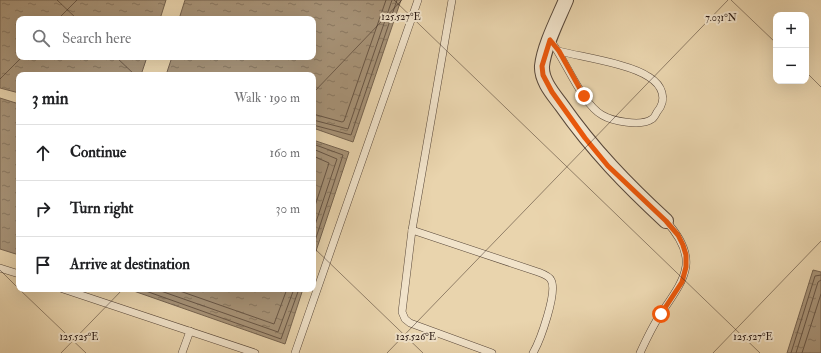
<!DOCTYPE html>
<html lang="en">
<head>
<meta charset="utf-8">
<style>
  body { margin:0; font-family:"IM FELL Double Pica",serif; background:#f2f2f2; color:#202124 }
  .controls { position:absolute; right:12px; top:12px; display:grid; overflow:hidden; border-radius:8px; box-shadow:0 4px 16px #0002 }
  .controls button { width:36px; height:36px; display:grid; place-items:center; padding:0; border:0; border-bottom:1px solid #e0e0e0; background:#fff; color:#202124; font:20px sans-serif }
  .stop { position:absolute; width:12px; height:12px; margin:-9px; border:3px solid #ea580c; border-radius:50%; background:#fff }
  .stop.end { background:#ea580c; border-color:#fff; box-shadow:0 1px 4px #0008 }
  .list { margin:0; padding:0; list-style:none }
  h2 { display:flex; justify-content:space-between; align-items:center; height:52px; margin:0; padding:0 16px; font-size:17px }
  h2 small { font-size:13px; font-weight:400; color:#757577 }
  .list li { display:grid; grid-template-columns:26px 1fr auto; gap:12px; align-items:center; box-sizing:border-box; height:56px; padding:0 16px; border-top:1px solid #e0e0e0 }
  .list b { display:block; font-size:15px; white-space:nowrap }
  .list em { font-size:13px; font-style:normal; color:#757577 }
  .icon { flex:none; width:22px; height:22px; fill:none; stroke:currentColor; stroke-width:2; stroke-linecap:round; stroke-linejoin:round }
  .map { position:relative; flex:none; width:821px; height:353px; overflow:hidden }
  .search { position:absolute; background:#fff; box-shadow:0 4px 16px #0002; left:16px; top:16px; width:300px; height:44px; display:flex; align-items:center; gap:10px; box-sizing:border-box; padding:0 14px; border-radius:8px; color:#757577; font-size:15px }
  .panel { position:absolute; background:#fff; box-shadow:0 4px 16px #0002; left:16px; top:72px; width:300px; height:220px; border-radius:8px }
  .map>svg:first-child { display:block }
  .water { fill:url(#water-ripples); stroke:#756350 }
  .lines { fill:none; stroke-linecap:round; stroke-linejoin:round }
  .shore { stroke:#685646; stroke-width:1 }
  .lane-casing { stroke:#59483a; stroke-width:8 }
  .street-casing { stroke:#59483a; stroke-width:16 }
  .lane { stroke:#f1e3ca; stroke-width:7 }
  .street { stroke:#f1e3ca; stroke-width:14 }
  .route { stroke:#ea580c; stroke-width:5 }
  .ticks { fill:none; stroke:#291913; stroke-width:1; stroke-opacity:0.45 }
  .ticks-label { font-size:10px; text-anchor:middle; fill:#291913; stroke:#f1e3ca; stroke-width:4; stroke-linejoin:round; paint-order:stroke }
</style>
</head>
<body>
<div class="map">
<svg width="821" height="353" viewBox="0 0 821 353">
  <defs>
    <pattern id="water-ripples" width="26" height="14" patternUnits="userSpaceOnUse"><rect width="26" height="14" fill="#a89479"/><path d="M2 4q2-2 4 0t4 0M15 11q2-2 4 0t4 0" fill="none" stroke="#897862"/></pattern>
  </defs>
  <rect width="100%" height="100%" fill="#e9d4ad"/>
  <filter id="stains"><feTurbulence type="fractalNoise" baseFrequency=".005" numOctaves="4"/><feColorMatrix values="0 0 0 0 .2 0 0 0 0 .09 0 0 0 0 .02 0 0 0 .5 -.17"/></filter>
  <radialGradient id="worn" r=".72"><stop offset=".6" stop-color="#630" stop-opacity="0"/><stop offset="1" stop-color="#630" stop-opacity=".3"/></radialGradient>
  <g class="water">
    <path d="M 0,0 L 166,0 L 160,19 L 19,19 L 19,57 L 147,57 L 141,75 L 19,75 L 19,93 L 0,88 Z"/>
    <path d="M 185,0 L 401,0 L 353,142 L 313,128 L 313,75 L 166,75 L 172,57 L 313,57 L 313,19 L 179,19 Z"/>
    <path d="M 0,98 L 19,104 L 19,255 L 0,249 Z"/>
    <path d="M 313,140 L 349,152 L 313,260 Z"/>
    <path d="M 813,270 L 821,272 L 821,353 L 787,353 Z"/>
    <path d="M 128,289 L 303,289 L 285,344 Z"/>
  </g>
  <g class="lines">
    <g class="shore">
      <path d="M 313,114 L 342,122 L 344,121 L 386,0"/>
      <path d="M 313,120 L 348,129 L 392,0"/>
      <path d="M 313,125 L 351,135 L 397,0"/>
      <path d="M 313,144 L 343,155 L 313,247"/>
      <path d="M 313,149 L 337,159 L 313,231"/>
      <path d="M 313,156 L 329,163 L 313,212"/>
      <path d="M 140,289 L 281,339 L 299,289"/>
      <path d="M 155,289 L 278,332 L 294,289"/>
      <path d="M 174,289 L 274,324 L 287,289"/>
      <path d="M 791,353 L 815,276 L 821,275"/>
      <path d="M 796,353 L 818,282 L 821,280"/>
      <path d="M 802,353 L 821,294"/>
    </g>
    <defs>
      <g id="lane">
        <path d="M 452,0 L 412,230 L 402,312 L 405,319 L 410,323 L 492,353"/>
        <path d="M 550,40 C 565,59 582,104 602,115 C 612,121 641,127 652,119 C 654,118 656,114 657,112 C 668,99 662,85 649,77 C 631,64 582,57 559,51"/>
        <path d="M 412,230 L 538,272 C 543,274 549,276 551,280 C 558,292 540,341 533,353"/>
        <path d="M 0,268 L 19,274"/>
        <path d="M 63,289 L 255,353"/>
        <path d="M 182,353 L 190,331"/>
        <path d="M 295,353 L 418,0"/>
        <path d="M 640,353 C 646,340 652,327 660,315 C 685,278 701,260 666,221"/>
      </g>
      <path id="street" d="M 566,0 C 558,19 544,46 542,66 C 541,81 554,95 562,106 C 593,150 627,185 666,221"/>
    </defs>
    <use href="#lane" class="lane-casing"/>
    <use href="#street" class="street-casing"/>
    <use href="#lane" class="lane"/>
    <use href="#street" class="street"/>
  </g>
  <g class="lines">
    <path class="route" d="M 584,96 L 559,51 L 550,40 L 542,66 L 543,75 L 552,92 L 585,138 L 608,166 L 666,221 L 678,235 L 683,245 L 686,255 L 686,267 L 682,282 L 661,314"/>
  </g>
  <path class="ticks" d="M 57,0 L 77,19M 394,0 L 760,353M 731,0 L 776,43M 58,19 L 77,0M 116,57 L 135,75M 806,72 L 821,87M 0,79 L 22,57M 313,93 L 402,0M 313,247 L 423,353M 0,270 L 19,289M 19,289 L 86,353M 61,353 L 123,289M 387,353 L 728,0M 713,353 L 821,241"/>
  <g class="ticks-label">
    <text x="401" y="20">125.527°E</text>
    <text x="721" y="21">7.031°N</text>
    <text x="79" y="340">125.525°E</text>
    <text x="416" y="340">125.526°E</text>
    <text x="753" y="340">125.527°E</text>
  </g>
  <rect width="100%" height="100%" filter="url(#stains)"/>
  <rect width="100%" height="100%" fill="url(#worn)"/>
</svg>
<div class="controls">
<button>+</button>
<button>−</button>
</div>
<div class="stop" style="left:661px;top:314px"></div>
<div class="stop end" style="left:584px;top:96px"></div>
<div class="search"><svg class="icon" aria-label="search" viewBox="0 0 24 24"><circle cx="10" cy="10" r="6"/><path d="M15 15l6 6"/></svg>Search here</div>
<section class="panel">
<h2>3 min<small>Walk · 190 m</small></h2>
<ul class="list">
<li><svg class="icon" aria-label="ahead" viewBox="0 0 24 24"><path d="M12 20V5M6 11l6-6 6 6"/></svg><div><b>Continue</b></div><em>160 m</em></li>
<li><svg class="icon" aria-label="right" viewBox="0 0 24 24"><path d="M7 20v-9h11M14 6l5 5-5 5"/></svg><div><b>Turn right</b></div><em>30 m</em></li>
<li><svg class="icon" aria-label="arrive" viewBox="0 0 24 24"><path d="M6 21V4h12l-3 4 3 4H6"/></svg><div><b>Arrive at destination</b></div></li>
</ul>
</section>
</div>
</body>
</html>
